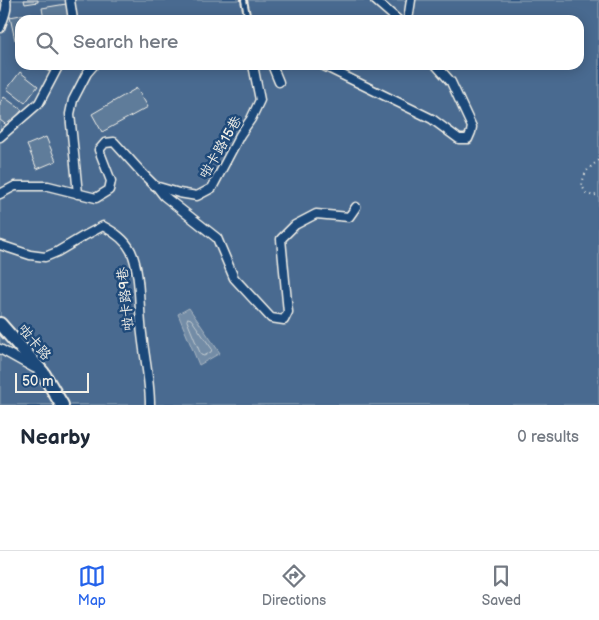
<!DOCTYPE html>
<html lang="en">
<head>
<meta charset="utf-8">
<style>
  body { margin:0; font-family:"Balsamiq Sans","LXGW WenKai TC",sans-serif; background:#f2f2f3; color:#1f2937 }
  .scale { position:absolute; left:15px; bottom:12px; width:74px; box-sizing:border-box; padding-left:5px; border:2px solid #f4f1e8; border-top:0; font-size:14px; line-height:18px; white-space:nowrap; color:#f4f1e8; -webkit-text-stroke:4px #1f4a7a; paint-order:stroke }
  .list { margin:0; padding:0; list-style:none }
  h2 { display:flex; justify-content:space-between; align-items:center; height:65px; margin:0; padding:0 20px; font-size:21px }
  h2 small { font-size:16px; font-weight:400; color:#747a83 }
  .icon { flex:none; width:28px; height:28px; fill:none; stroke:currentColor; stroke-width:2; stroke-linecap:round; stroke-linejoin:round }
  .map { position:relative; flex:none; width:599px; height:405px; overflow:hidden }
  .search { position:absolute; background:#fff; box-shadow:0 2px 12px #0003; left:15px; right:15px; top:15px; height:55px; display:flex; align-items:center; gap:12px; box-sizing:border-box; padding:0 18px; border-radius:15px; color:#747a83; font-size:19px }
  .sheet { height:145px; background:#fff }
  nav { display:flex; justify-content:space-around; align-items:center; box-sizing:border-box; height:70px; border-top:1px solid #e0e1e3; background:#fff; font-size:14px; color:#747a83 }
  nav a { display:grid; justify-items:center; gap:2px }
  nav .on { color:#2563eb }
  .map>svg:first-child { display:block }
  .green { fill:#496b90; stroke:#9eaebc; fill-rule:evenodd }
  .water { fill:#738ca6; stroke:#a7b4c0 }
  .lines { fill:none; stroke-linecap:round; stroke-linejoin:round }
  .shore { stroke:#c0c9ce; stroke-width:1 }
  .building { fill:#5e7b9a; stroke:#f4f1e8 }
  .service-casing { stroke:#f4f1e8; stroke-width:8 }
  .minor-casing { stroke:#f4f1e8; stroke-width:11 }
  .primary-casing { stroke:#f4f1e8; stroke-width:16 }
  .path { stroke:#f4f1e8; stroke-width:2; stroke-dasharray:1 4; stroke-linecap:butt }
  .service { stroke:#1f4a7a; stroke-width:4 }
  .minor { stroke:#1f4a7a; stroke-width:8 }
  .primary { stroke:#1f4a7a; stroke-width:12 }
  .labels { text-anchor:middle; stroke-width:5; stroke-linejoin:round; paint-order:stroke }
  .street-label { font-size:14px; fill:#f4f1e8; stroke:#1f4a7a }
</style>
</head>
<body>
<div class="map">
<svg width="599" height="405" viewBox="0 0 599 405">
  <rect width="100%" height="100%" fill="#2c5481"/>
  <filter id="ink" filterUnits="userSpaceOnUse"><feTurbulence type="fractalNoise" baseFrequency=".02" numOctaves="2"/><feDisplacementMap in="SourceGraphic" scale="10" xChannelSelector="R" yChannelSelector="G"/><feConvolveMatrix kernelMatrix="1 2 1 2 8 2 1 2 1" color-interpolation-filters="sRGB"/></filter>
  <g filter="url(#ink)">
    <path class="green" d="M 0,0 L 599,0 L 599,405 L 0,405 ZM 20,20 L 579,20 L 579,65 L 20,65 Z"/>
    <path class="water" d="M 189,308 L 220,353 L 199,365 L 178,314 Z"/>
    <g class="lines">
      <path class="shore" d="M 188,318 L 191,319 L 212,349 L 211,352 L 204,356 L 201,355 L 187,321 Z"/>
    </g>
    <g class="building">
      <path d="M 24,0 L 38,0 L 38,2 L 25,4 Z"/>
      <path d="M 66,4 L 69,20 L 44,20 L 42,8 Z"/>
      <path d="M 31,13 L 32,20 L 20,20 L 20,39 L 15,40 L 10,17 Z"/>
      <path d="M 35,65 L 53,65 L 50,72 Z"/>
      <path d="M 20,72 L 38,86 L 25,103 L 7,89 Z"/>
      <path d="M 137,88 L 148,107 L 102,132 L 92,114 Z"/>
      <path d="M 4,97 L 22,110 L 9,127 L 0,120 L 0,103 Z"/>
      <path d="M 46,137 L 56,161 L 37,169 L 27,145 Z"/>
    </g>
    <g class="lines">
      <defs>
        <path id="service" d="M 244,0 L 248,20"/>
        <g id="minor">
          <path d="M 70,0 L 73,20"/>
          <path d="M 375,0 L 398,20"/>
          <path d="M 408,20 L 411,0"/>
          <path d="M 0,28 C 3,20 8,9 6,0"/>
          <path d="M 272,65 L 279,82"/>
          <path d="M 322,65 L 432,119 L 459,139 L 468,139 L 471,132 L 472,127 L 451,82 L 436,65"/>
          <path d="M 0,137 L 39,103 L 59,65"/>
          <path d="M 157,187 L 164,196 L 217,238 L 234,278 L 271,318 L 284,320 L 288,312 L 281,239 L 295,225 L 316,214 L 349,217 L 356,207"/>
          <path d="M 0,194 L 15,186 L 48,186 L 96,198 L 109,190 L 111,181 L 99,150 L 105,143 L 114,142 L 143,174 L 155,186 L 179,193 L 197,196 L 212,188 L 240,135 L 251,119 L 260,100 L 253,65"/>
          <path d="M 78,194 L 70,114 L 73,100 L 87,73 L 94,65"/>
          <path d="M 0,245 L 30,255 L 45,257 L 57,252 L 84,236 L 103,226 C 114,232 125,239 131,251 C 140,270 139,303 141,324 C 143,351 150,378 150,405"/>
          <path d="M 0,349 L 34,368"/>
        </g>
        <path id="primary" d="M 0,324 L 43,373 L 62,405"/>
      </defs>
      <use href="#service" class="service-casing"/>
      <use href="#minor" class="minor-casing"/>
      <use href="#primary" class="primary-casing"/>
      <path class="path" d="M 599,160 C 588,169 584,171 582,186 L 586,193 L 593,196 L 599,194"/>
      <use href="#service" class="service"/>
      <use href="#minor" class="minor"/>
      <use href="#primary" class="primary"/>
    </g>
  </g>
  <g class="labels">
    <g class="street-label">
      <text transform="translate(220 147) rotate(-60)" y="5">啦卡路15巷</text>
      <text transform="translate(125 299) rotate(-96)" y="5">啦卡路9巷</text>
      <text transform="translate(35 342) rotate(49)" y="5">啦卡路</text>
    </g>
  </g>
</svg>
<div class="scale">50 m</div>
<div class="search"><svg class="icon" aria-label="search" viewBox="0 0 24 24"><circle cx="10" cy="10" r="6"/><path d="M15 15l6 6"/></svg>Search here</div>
</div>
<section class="sheet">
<h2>Nearby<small>0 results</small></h2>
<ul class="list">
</ul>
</section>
<nav>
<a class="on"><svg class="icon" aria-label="map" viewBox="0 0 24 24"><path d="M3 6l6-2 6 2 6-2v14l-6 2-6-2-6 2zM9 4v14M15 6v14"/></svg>Map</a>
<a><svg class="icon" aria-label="directions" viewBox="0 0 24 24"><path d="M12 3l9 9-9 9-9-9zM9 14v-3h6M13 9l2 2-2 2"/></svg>Directions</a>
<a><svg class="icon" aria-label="saved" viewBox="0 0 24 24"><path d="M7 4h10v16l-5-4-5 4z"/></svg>Saved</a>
</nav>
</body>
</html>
